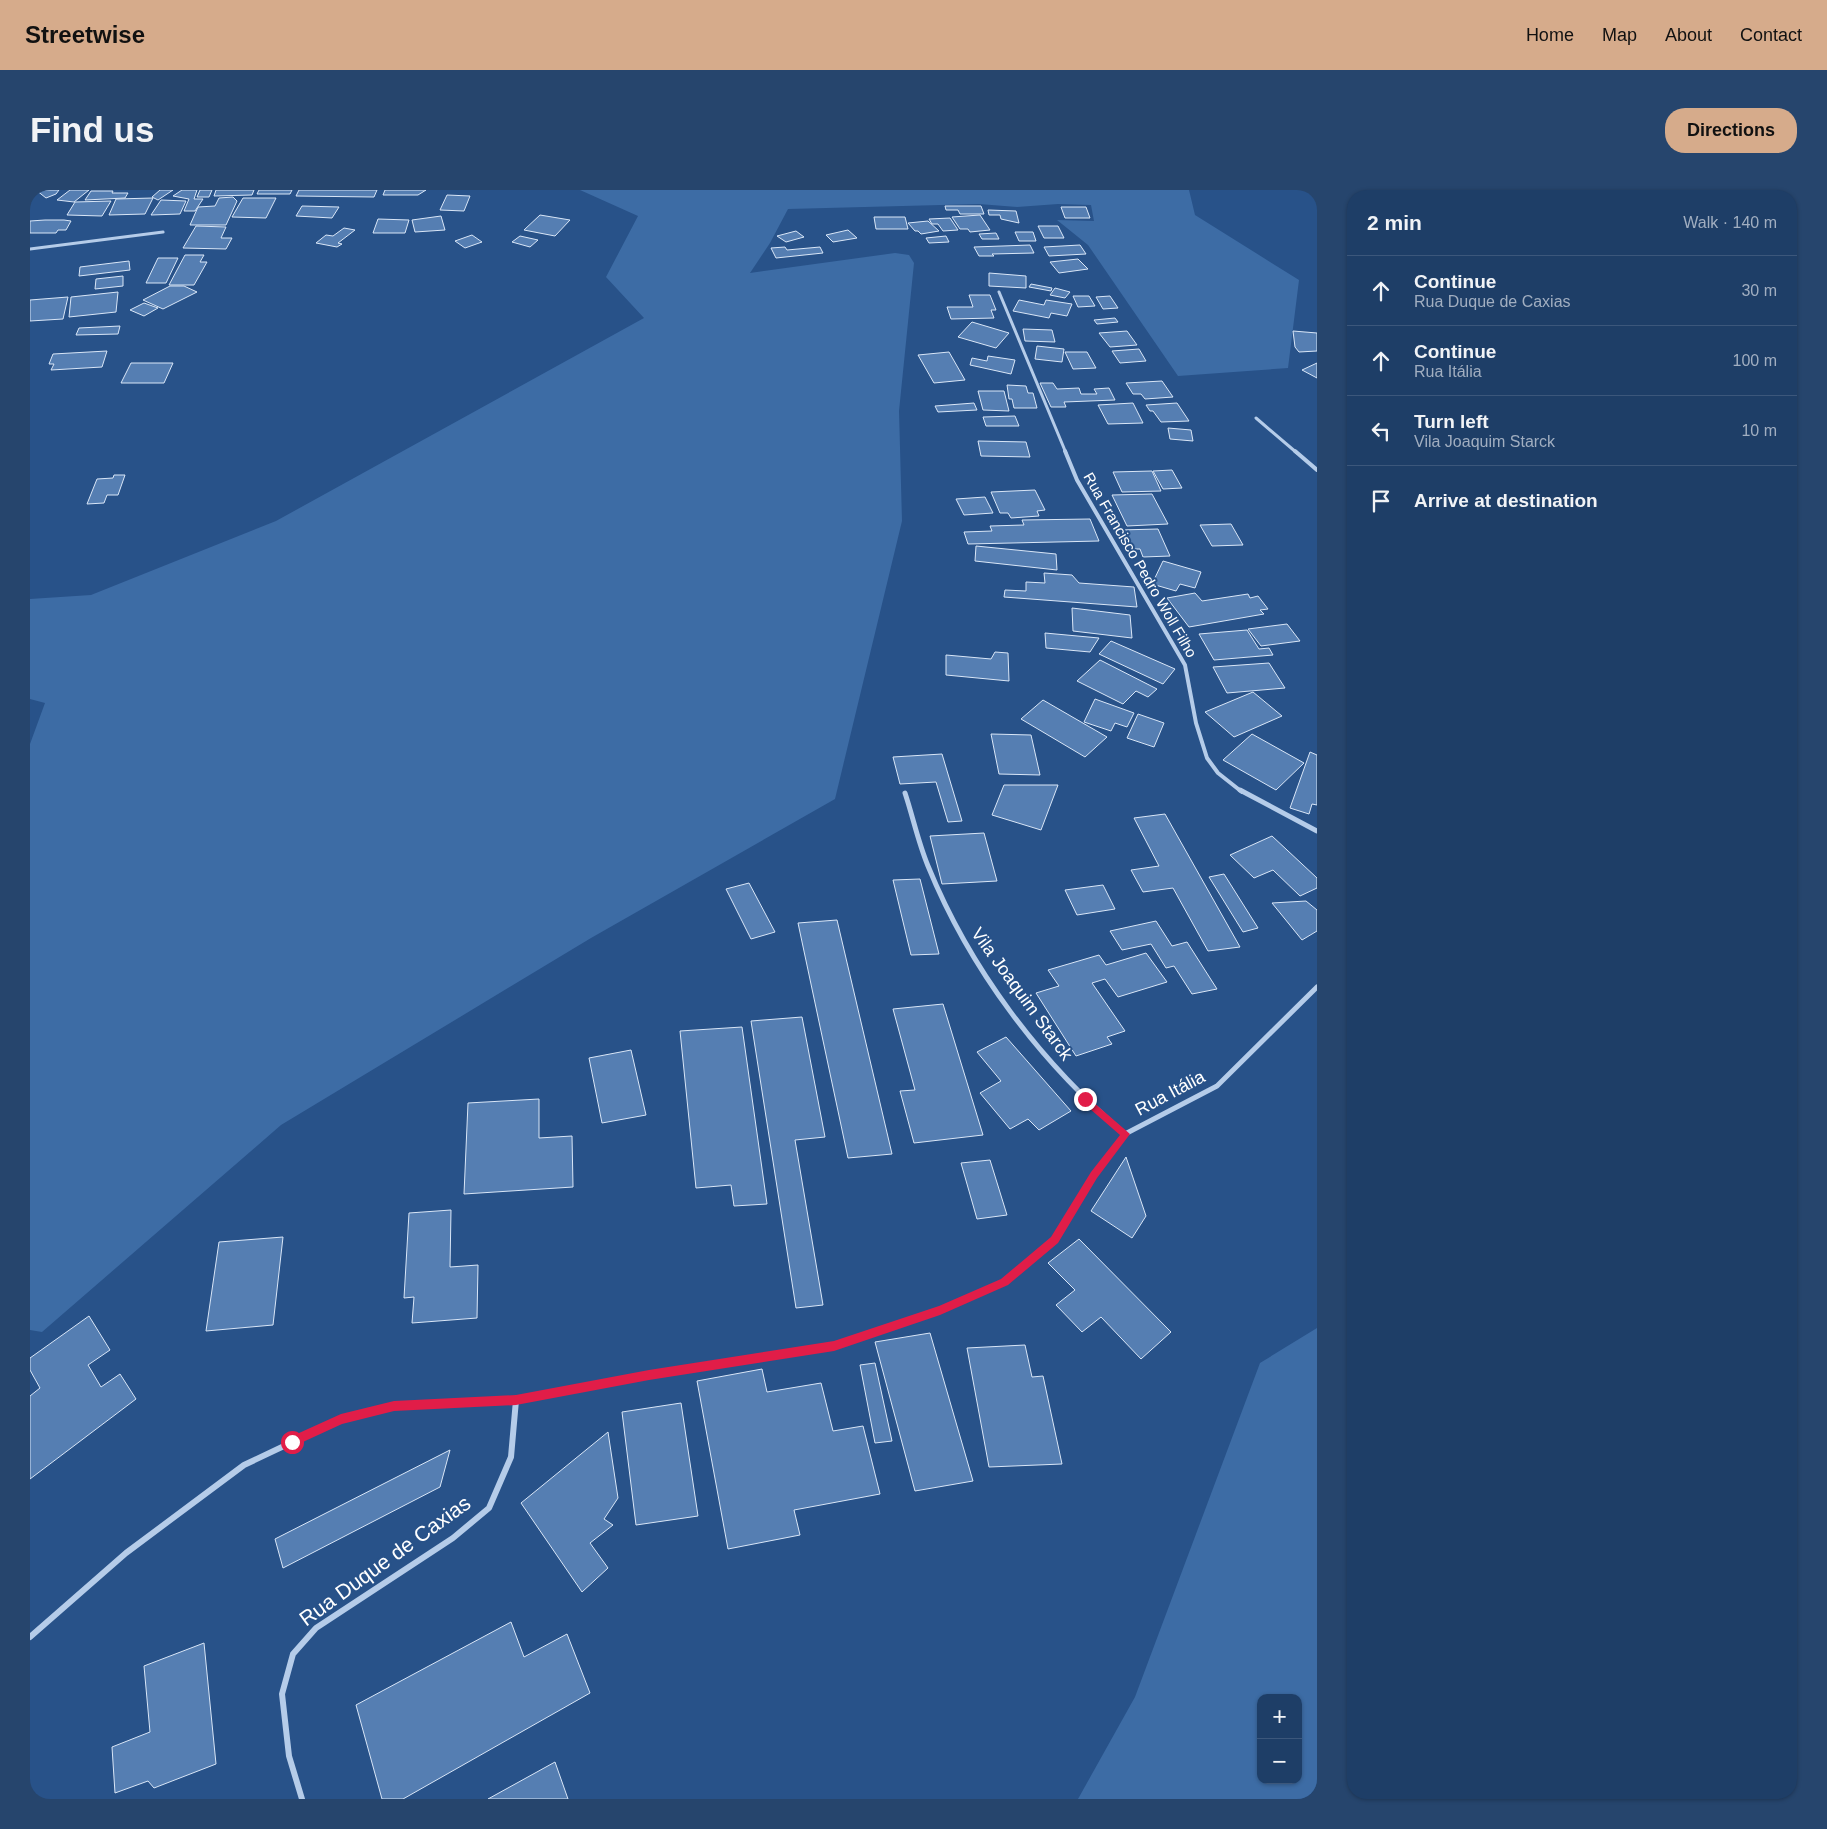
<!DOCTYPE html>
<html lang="en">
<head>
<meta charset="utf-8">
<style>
  body { margin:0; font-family:Arial,sans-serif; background:#26456d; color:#f1f3f6 }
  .controls { position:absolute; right:15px; bottom:15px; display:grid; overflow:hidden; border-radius:10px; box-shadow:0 1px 4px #0004 }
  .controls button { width:45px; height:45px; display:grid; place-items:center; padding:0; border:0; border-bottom:1px solid #3c577b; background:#1e3e67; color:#f1f3f6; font:25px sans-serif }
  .stop { position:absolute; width:15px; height:15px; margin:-11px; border:4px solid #e11d48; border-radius:50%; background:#fff }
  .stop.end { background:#e11d48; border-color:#fff; box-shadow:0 1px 5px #0008 }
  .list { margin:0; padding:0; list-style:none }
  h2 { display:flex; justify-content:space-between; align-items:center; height:65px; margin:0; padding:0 20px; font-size:21px }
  h2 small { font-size:16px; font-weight:400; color:#a1aec0 }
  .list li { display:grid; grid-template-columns:32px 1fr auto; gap:15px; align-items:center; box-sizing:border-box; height:70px; padding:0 20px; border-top:1px solid #3c577b }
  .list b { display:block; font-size:19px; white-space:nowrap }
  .list p { margin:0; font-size:16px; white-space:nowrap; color:#a1aec0 }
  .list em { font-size:16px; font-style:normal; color:#a1aec0 }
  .icon { flex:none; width:28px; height:28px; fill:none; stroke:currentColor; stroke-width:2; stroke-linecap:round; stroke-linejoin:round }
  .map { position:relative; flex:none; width:1287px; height:1609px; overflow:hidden; border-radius:20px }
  header { display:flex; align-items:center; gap:30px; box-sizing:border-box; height:70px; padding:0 25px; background:#d6ab8b; color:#111 }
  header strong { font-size:24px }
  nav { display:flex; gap:28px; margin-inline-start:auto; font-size:18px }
  .intro { display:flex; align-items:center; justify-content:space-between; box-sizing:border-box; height:120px; padding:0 30px }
  h1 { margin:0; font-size:35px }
  .button { padding:12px 22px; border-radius:20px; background:#d6ab8b; color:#111; font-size:18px; font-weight:700 }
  main { display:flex; gap:30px; padding:0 30px }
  aside { flex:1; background:#1e3e67; border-radius:20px; box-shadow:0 1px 4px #0004 }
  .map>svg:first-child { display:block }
  .green { fill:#3d6ca5; fill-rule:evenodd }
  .building { fill:#557eb2; stroke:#d9e6f7 }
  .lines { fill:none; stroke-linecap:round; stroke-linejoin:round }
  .minor-far3 { stroke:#b5cce9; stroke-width:3 }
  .minor-far2 { stroke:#b5cce9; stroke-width:4 }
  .minor-far1 { stroke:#b5cce9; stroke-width:5 }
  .minor { stroke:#b5cce9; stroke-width:6 }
  .route { fill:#e11d48 }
  .labels { text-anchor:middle; stroke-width:4; stroke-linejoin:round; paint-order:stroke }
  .far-street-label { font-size:15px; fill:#fff; stroke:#285289 }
  .street-label { font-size:18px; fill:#fff; stroke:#285289 }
  .near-street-label { font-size:21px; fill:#fff; stroke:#285289 }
</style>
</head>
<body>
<header>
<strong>Streetwise</strong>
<nav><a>Home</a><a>Map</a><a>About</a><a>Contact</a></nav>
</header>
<div class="intro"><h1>Find us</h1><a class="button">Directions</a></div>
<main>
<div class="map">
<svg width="1287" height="1609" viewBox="0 0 1287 1609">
  <rect width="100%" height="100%" fill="#285289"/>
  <g class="green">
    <path d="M 550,0 L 1159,0 L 1165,25 L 1269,90 L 1258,178 L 1148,186 L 1058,55 L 1027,30 L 1064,31 L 1061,15 L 1028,14 L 987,17 L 949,14 L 758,19 L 740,53 L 720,83 L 865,63 L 879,65 L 884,73 L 869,221 L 872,331 L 805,609 L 561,748 L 251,935 L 12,1142 L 0,1140 L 0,554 L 15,513 L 0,509 L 0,409 L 61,405 L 246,331 L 614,128 L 576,87 L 608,26 Z"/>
    <path d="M 1287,1138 L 1287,1609 L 1048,1609 L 1105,1507 L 1230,1173 ZM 1231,1508 L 1268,1508 L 1268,1590 L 1231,1590 Z"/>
  </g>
  <g class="building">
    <path d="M 6,0 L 29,0 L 26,4 L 16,8 Z"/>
    <path d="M 40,0 L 59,0 L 44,12 L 27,10 Z"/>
    <path d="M 130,0 L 143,0 L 128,10 L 122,7 Z"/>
    <path d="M 152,0 L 167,0 L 164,9 L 173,9 L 165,21 L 154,21 L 159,9 L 143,6 Z"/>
    <path d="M 170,0 L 182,0 L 179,7 L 167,7 Z"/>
    <path d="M 186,0 L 224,0 L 222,5 L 184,6 Z"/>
    <path d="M 229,0 L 262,0 L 260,4 L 227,4 Z"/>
    <path d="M 269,0 L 347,0 L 344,7 L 266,6 Z"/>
    <path d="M 355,0 L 396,0 L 388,5 L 353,5 Z"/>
    <path d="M 61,1 L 83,1 L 82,3 L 98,3 L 95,8 L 55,10 Z"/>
    <path d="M 417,5 L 440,6 L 434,21 L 410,20 Z"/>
    <path d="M 203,7 L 207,11 L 196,35 L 160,35 L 168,17 L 185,16 L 189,8 Z"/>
    <path d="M 123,8 L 115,24 L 79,25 L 86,9 Z"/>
    <path d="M 213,8 L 246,8 L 236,28 L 202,27 Z"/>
    <path d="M 131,10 L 156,11 L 150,24 L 121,25 Z"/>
    <path d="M 81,11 L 72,26 L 37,25 L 45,12 Z"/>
    <path d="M 272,16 L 309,17 L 302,28 L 266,26 Z"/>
    <path d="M 915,16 L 951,16 L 954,24 L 930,24 L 928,20 L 916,20 Z"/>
    <path d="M 1031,17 L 1056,17 L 1060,28 L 1035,28 Z"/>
    <path d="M 958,20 L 986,21 L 989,33 L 971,29 L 970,25 L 959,25 Z"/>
    <path d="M 510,25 L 540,30 L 525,46 L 494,40 Z"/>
    <path d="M 950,25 L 960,40 L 940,42 L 938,39 L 930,39 L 922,27 Z"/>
    <path d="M 411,26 L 415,40 L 385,42 L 382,30 Z"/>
    <path d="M 844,27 L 875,27 L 878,39 L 846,39 Z"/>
    <path d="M 920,28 L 928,40 L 913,41 L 908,34 L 902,34 L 899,29 Z"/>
    <path d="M 348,29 L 379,30 L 375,43 L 343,43 Z"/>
    <path d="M 15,30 L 34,30 L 41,31 L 36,40 L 28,40 L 26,43 L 0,43 L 0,31 Z"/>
    <path d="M 898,31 L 909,41 L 891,44 L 888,41 L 885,41 L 878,33 Z"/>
    <path d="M 166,36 L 196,37 L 191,48 L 202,48 L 196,59 L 153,58 Z"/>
    <path d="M 1008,36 L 1028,36 L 1034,48 L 1014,48 Z"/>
    <path d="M 314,38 L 325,40 L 308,53 L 312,54 L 307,57 L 286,53 L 296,45 L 303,46 Z"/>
    <path d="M 818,40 L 827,48 L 803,52 L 796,45 Z"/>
    <path d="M 766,41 L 774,47 L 756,52 L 747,46 Z"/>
    <path d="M 985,42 L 1003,42 L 1006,51 L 989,51 Z"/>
    <path d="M 966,43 L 969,49 L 952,49 L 949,44 Z"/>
    <path d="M 442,45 L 452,52 L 435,58 L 425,51 Z"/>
    <path d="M 490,46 L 508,50 L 500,57 L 482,52 Z"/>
    <path d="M 916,46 L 919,52 L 899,53 L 896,48 Z"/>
    <path d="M 1000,55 L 1004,63 L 962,64 L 964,66 L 949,66 L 944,57 Z"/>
    <path d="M 1050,55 L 1056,64 L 1019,66 L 1014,57 Z"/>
    <path d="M 755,57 L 757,60 L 790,57 L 793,63 L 746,68 L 741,58 Z"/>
    <path d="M 155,65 L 174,65 L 170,72 L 177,72 L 164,95 L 139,95 Z"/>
    <path d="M 128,68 L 148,68 L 136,93 L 116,93 Z"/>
    <path d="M 1048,69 L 1058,79 L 1029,83 L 1020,72 Z"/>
    <path d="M 99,71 L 100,80 L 49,86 L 50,77 Z"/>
    <path d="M 959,83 L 996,86 L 996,98 L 959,96 Z"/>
    <path d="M 93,86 L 93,96 L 65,99 L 66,89 Z"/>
    <path d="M 1001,94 L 1022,98 L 1021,101 L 999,97 Z"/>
    <path d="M 140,96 L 154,96 L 167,102 L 133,119 L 113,110 Z"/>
    <path d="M 1025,98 L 1040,102 L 1035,108 L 1020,105 Z"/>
    <path d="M 88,102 L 86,122 L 39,127 L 41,107 Z"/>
    <path d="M 939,105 L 960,105 L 966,120 L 961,120 L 964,128 L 921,129 L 917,117 L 943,117 Z"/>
    <path d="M 1043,106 L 1059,106 L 1065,116 L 1048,117 Z"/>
    <path d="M 1080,106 L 1088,118 L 1073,119 L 1066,107 Z"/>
    <path d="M 38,107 L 33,129 L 0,131 L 0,110 Z"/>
    <path d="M 989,110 L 1014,115 L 1016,110 L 1042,114 L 1037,126 L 1021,123 L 1019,128 L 983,121 Z"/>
    <path d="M 114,113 L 128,118 L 114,126 L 100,120 Z"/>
    <path d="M 1085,128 L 1088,132 L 1067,134 L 1064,130 Z"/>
    <path d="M 942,132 L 979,143 L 966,158 L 928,147 Z"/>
    <path d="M 90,136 L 88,144 L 46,145 L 49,138 Z"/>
    <path d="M 993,139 L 1022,140 L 1025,152 L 995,151 Z"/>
    <path d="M 1097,141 L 1107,155 L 1080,157 L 1069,143 Z"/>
    <path d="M 1263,141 L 1287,143 L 1287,161 L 1269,162 L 1265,157 Z"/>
    <path d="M 1007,156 L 1034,159 L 1032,172 L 1005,169 Z"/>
    <path d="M 1109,159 L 1116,171 L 1090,173 L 1082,161 Z"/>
    <path d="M 77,161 L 72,177 L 21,180 L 24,174 L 19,174 L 23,164 Z"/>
    <path d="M 919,162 L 935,190 L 904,193 L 888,165 Z"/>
    <path d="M 1035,162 L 1057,162 L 1066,178 L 1043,179 Z"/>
    <path d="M 958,166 L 985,170 L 981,184 L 940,175 L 942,168 L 957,171 Z"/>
    <path d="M 101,173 L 143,173 L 134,193 L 91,193 Z"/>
    <path d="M 1287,173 L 1287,188 L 1272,180 Z"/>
    <path d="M 1132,191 L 1143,207 L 1115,209 L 1111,204 L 1103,204 L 1096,193 Z"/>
    <path d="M 1010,193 L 1023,193 L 1027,199 L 1049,198 L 1051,204 L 1067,204 L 1064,199 L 1079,198 L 1085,210 L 1034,212 L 1036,217 L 1021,217 Z"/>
    <path d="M 977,195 L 996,196 L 998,203 L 1003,203 L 1007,218 L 984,218 L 982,209 L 979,209 Z"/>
    <path d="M 948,201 L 974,201 L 979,221 L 953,220 Z"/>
    <path d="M 944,213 L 947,220 L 908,222 L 905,216 Z"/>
    <path d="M 1103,213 L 1113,233 L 1078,234 L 1068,215 Z"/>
    <path d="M 1147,213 L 1159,231 L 1131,232 L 1123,221 L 1120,221 L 1116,215 Z"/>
    <path d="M 985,226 L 989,236 L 956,236 L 953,227 Z"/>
    <path d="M 1138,238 L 1161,240 L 1163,251 L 1140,249 Z"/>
    <path d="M 948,251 L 996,252 L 1000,267 L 951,266 Z"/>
    <path d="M 1142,280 L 1152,298 L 1133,299 L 1123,281 Z"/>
    <path d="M 1122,281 L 1131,301 L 1092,302 L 1083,282 Z"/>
    <path d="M 84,285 L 95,285 L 88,305 L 77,305 L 74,313 L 57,314 L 67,289 L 83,288 Z"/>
    <path d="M 1005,300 L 1015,320 L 1007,321 L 1009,326 L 981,328 L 978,323 L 970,323 L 961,302 Z"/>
    <path d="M 1122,304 L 1138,334 L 1097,336 L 1082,305 Z"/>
    <path d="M 955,307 L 963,323 L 934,325 L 926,309 Z"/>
    <path d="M 1060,329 L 1069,351 L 938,354 L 934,342 L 962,341 L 960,336 L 994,335 L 992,330 Z"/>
    <path d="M 1201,334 L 1213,355 L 1182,356 L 1170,335 Z"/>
    <path d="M 1128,339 L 1140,366 L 1113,367 L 1110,359 L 1097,359 L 1089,340 Z"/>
    <path d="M 946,356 L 1026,364 L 1027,380 L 945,371 Z"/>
    <path d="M 1133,371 L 1171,382 L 1165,398 L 1150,394 L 1146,401 L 1122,394 Z"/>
    <path d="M 1014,383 L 1042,385 L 1049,393 L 1104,397 L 1107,417 L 974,407 L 975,400 L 996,401 L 996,392 L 1015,393 Z"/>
    <path d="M 1165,403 L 1172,411 L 1218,404 L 1220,408 L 1228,406 L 1238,419 L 1230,420 L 1234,424 L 1159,437 L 1137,408 Z"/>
    <path d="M 1042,418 L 1100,425 L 1102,448 L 1043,441 Z"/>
    <path d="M 1257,434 L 1270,451 L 1231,456 L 1218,439 Z"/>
    <path d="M 1217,440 L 1229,459 L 1239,458 L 1243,465 L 1184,470 L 1169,444 Z"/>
    <path d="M 1015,443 L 1069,448 L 1060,462 L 1016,458 Z"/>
    <path d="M 1081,451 L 1145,479 L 1133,494 L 1069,464 Z"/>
    <path d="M 965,462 L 978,463 L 979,491 L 916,485 L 916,465 L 961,469 Z"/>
    <path d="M 1070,470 L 1127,499 L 1118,507 L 1106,501 L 1093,514 L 1047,491 Z"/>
    <path d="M 1239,473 L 1255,498 L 1197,503 L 1183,477 Z"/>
    <path d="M 1223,502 L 1252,526 L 1204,547 L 1175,522 Z"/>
    <path d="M 1065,509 L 1104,523 L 1097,537 L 1085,533 L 1081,541 L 1054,532 Z"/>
    <path d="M 1013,510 L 1077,547 L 1055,567 L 991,529 Z"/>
    <path d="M 1108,524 L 1134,533 L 1124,557 L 1097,548 Z"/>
    <path d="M 961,544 L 1001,545 L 1010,585 L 969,584 Z"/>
    <path d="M 1222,544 L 1274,573 L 1246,600 L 1193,570 Z"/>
    <path d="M 1280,562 L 1287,565 L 1287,615 L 1282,614 L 1279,624 L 1260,618 Z"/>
    <path d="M 912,564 L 932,631 L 918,632 L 906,592 L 870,594 L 863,567 Z"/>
    <path d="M 974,595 L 1028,595 L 1011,640 L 962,625 Z"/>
    <path d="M 1135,624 L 1210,757 L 1178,761 L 1143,698 L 1113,702 L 1101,680 L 1129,676 L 1104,628 Z"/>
    <path d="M 954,643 L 967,691 L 912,694 L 900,646 Z"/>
    <path d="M 1242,646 L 1287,688 L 1287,698 L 1270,706 L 1243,680 L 1224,688 L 1200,665 Z"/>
    <path d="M 1194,684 L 1228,738 L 1213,742 L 1179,687 Z"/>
    <path d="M 890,689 L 909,764 L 881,765 L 863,690 Z"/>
    <path d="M 719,693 L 745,742 L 721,749 L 696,699 Z"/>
    <path d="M 1073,695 L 1085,719 L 1047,725 L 1035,700 Z"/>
    <path d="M 1276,711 L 1287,720 L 1287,741 L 1272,750 L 1242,713 Z"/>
    <path d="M 807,730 L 862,964 L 818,968 L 768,733 Z"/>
    <path d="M 1126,731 L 1142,756 L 1157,752 L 1187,799 L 1162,804 L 1144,776 L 1136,778 L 1121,754 L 1092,760 L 1080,741 Z"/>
    <path d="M 1116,763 L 1137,792 L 1088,807 L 1075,789 L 1062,793 L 1095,841 L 1077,847 L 1082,854 L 1046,866 L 1006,803 L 1029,796 L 1018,780 L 1069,765 L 1076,775 Z"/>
    <path d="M 913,814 L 953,945 L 884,953 L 870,901 L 885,900 L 863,819 Z"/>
    <path d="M 772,827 L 795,947 L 765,950 L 793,1115 L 766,1118 L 721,831 Z"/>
    <path d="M 712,837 L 737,1014 L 704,1016 L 701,995 L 666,998 L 650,841 Z"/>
    <path d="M 976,847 L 1041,921 L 1009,940 L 998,929 L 980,939 L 950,903 L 971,891 L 947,862 Z"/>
    <path d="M 601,860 L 616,925 L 572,933 L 559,868 Z"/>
    <path d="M 509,909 L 509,948 L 542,946 L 543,997 L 434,1004 L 438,913 Z"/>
    <path d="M 1096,967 L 1116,1026 L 1102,1048 L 1061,1021 Z"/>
    <path d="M 960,970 L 977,1025 L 947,1029 L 931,973 Z"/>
    <path d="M 421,1020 L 420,1077 L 448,1075 L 447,1128 L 382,1133 L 384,1107 L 374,1108 L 379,1023 Z"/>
    <path d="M 253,1047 L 243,1135 L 176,1141 L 189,1052 Z"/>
    <path d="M 1049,1049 L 1141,1142 L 1111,1169 L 1071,1127 L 1052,1142 L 1026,1115 L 1045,1100 L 1018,1073 Z"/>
    <path d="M 59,1126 L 80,1160 L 58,1175 L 71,1197 L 90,1184 L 106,1209 L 0,1289 L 0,1206 L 10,1198 L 0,1180 L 0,1168 Z"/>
    <path d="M 900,1143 L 943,1291 L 885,1301 L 845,1152 Z"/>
    <path d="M 995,1155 L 1002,1187 L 1013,1186 L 1032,1274 L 959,1277 L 937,1158 Z"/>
    <path d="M 845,1173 L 862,1251 L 845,1253 L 830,1175 Z"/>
    <path d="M 732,1179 L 737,1202 L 791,1193 L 803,1241 L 833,1236 L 850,1304 L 764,1320 L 770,1345 L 698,1359 L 667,1191 Z"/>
    <path d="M 651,1213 L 668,1326 L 606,1335 L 592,1222 Z"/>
    <path d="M 578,1242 L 588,1308 L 574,1329 L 583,1335 L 560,1353 L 578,1378 L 552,1402 L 491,1313 Z"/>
    <path d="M 420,1260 L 410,1297 L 253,1378 L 245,1349 Z"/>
    <path d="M 481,1432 L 494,1467 L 537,1444 L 560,1503 L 373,1609 L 352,1609 L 326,1515 Z"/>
    <path d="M 174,1453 L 186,1574 L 124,1598 L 118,1591 L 85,1603 L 82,1557 L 120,1542 L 114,1476 Z"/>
    <path d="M 525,1572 L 538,1609 L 458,1609 Z"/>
  </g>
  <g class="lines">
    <g class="minor-far3">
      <path d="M 0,59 L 133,42"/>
      <path d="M 969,102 L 1036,263"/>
      <path d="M 1226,228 L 1267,263"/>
    </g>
    <g class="minor-far2">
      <path d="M 1035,261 L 1047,290 L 1155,475 L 1166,533 L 1177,568 L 1188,583 L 1212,602"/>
      <path d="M 1265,261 L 1287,280"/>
    </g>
    <g class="minor-far1">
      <path d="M 1210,600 L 1287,641"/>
      <path d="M 875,603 C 883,627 888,652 898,676 C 940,779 1010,872 1095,944"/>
      <path d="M 1030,1041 L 1064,985 L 1095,944 L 1187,896 L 1287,797"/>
    </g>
    <g class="minor">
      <path d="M 0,1447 L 96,1363 L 214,1275 L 311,1229 L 364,1216 L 486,1210 L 619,1185 L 804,1156 L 910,1120 L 974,1092 L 1024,1050 L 1030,1040"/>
      <path d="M 272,1609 L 259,1566 L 252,1504 L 263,1464 L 286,1438 L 423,1348 L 459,1318 L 481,1267 L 486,1210"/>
    </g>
  </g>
  <path class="route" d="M 1055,905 L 1100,944 L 1067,988 L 1028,1053 L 978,1095 L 910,1125 L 804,1161 L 619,1190 L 486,1215 L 364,1221 L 312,1234 L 262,1257 L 258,1255 L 256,1252 L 258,1248 L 311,1224 L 364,1211 L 486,1205 L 619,1180 L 804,1151 L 909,1116 L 971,1089 L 1021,1047 L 1061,982 L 1090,945 L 1052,912 L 1052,906 Z"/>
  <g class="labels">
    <g class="far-street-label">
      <text transform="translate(1110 375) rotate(60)" y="5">Rua Francisco Pedro Woll Filho</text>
    </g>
    <g class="street-label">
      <text transform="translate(992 804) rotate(54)" y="6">Vila Joaquim Starck</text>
      <text transform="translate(1140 903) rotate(-28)" y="6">Rua Itália</text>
    </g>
    <g class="near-street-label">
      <text transform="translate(355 1371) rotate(-36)" y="7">Rua Duque de Caxias</text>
    </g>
  </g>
</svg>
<div class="controls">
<button>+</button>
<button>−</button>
</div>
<div class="stop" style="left:262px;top:1252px"></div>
<div class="stop end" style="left:1055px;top:909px"></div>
</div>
<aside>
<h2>2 min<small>Walk · 140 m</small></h2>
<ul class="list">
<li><svg class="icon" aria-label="ahead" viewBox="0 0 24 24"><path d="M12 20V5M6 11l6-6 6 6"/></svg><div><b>Continue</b><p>Rua Duque de Caxias</p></div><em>30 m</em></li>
<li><svg class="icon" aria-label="ahead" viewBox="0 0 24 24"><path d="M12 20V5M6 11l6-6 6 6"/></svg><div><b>Continue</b><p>Rua Itália</p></div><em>100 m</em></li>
<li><svg class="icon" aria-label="left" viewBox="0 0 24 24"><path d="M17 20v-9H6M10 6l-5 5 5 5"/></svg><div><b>Turn left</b><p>Vila Joaquim Starck</p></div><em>10 m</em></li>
<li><svg class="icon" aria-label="arrive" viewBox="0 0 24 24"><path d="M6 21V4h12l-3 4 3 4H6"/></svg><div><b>Arrive at destination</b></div></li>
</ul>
</aside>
</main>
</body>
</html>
